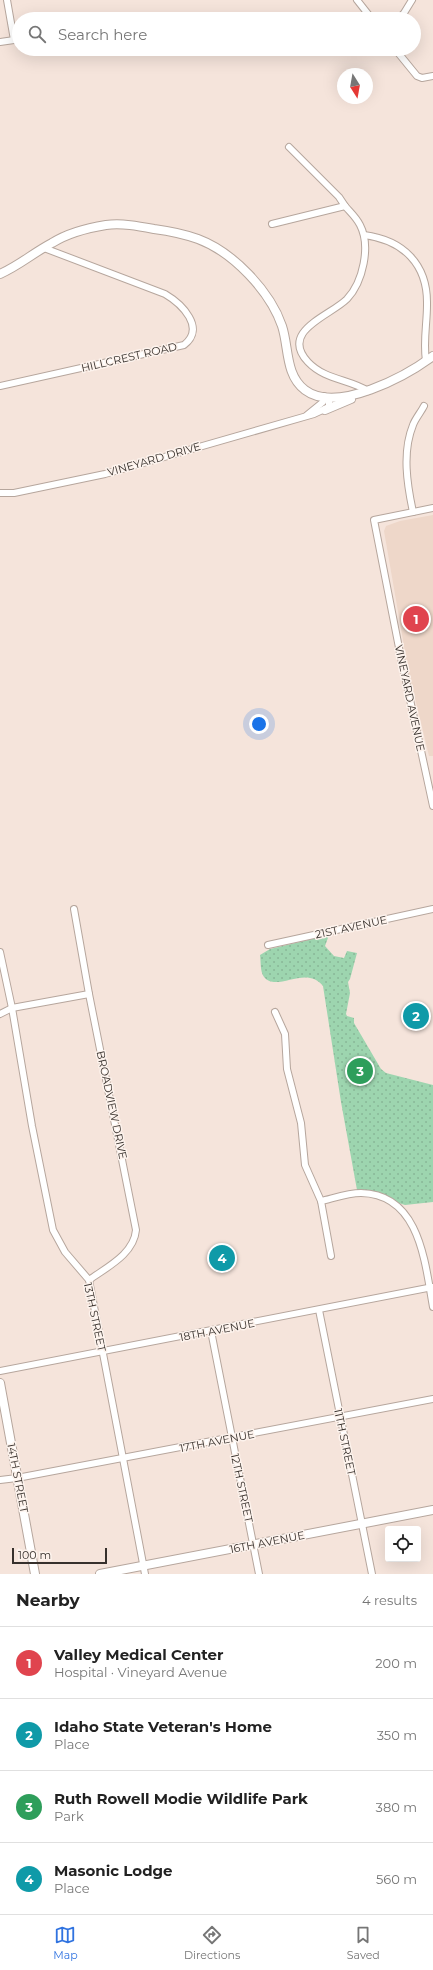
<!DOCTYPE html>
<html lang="en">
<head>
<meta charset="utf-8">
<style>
  body { margin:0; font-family:Montserrat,sans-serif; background:#f6f6f6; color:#222 }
  .controls { position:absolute; right:12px; bottom:12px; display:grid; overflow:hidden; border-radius:4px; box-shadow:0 4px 16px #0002 }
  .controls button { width:36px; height:36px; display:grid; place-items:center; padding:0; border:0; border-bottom:1px solid #e0e0e0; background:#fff; color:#222; font:20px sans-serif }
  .compass { position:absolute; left:337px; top:68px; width:36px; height:36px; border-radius:50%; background:#fff; box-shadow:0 4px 16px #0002; rotate:169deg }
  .scale { position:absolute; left:12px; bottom:10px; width:95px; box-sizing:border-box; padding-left:4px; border:2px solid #36302c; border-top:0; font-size:11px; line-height:14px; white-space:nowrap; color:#36302c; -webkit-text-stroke:3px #fdf3ed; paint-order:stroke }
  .you { position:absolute; left:259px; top:724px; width:14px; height:14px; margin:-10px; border:3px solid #fff; border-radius:50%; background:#1a73e8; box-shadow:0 0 0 6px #1a73e833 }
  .badge { display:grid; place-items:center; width:26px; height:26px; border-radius:50%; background:#3073e0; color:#fff; font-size:13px; font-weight:700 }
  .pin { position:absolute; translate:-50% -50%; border:2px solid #fff; box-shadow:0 1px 4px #0006 }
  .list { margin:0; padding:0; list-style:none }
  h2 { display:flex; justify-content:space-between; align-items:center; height:52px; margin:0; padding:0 16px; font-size:17px }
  h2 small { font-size:13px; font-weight:400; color:#767676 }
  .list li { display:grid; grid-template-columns:26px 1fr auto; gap:12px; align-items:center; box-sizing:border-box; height:72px; padding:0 16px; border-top:1px solid #e0e0e0 }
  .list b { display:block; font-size:15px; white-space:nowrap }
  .list p { margin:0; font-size:13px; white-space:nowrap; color:#767676 }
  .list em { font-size:13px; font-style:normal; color:#767676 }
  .icon { flex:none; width:22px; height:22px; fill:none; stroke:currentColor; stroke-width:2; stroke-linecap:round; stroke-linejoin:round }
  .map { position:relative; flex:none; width:433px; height:1574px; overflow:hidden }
  .search { position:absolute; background:#fff; box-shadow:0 4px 16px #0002; left:12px; right:12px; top:12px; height:44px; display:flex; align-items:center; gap:10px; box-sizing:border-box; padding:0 14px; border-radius:22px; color:#767676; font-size:15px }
  .sheet { height:340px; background:#fff }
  nav { display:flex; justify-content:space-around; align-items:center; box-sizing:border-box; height:56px; border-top:1px solid #e0e0e0; background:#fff; font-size:11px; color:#767676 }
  nav a { display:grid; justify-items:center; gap:2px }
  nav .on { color:#3073e0 }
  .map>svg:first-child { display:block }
  .built { fill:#eed7c9 }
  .park { fill:url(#park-dots) }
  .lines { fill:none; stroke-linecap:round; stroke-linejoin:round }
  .street-casing { stroke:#b6a69d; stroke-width:8 }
  .secondary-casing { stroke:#b6a69d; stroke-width:10 }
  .street { stroke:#fff; stroke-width:6 }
  .secondary { stroke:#fff; stroke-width:8 }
  .labels { text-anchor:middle; stroke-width:3; stroke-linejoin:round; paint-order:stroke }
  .street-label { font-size:11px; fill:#36302c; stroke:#fdf3ed }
</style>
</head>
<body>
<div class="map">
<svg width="433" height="1574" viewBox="0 0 433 1574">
  <defs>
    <pattern id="park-dots" width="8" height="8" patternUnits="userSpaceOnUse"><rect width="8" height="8" fill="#9dd5af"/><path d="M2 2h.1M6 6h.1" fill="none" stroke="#88b797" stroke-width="1.8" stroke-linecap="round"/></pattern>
  </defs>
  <rect width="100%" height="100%" fill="#f5e4db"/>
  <path class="built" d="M 433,515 L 433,756 L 429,756 L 408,669 L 384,531 L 386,526 L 400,521 Z"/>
  <path class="park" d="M 329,935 L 325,946 L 334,956 L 344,958 L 347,951 L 357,953 L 350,979 L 348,982 L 350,993 L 346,1014 L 347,1016 L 354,1018 L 354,1023 L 381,1069 L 386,1073 L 433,1085 L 433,1202 L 405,1205 L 357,1190 L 341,1102 L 323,986 C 306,964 277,993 264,977 C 260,972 261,961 260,955 L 270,949 Z"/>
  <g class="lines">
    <defs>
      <g id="street">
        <path d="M 357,0 L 372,19"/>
        <path d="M 398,19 L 404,13 L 412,0"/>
        <path d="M 0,42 L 14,40 L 7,0"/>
        <path d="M 395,49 L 417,76 L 422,78 L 433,76"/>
        <path d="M 289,147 L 339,197 L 345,206"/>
        <path d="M 272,224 L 345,206 C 350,212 356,217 360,225 C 371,246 363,282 347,299 C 330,316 279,331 308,362 C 325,380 349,379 368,391"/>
        <path d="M 364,235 C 403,240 428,264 427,305 C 427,324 423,342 426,361"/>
        <path d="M 0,386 L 184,345 C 206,328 182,304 165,294 L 44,248"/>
        <path d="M 307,415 L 323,402 L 324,396"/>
        <path d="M 0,493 L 14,493 L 105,474 L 314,414 L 329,407 L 329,397"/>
        <path d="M 433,508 L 374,520 L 401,658 L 433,806"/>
        <path d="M 413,512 C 407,484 402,452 413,425 C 415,419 421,412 424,406"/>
        <path d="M 74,909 L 89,994 L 136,1230 C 134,1254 107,1267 89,1280"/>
        <path d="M 268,945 L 433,909"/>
        <path d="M 0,952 L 12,1008 L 32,1126 L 53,1230 L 65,1252 L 89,1280 L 145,1574"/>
        <path d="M 275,1012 L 285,1034 L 287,1069 L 301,1123 L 305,1165 L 321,1201 L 331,1256"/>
        <path d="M 0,1014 L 12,1008 L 89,994"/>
        <path d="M 321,1201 C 334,1198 348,1193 361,1193 C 420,1194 425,1263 433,1307"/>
        <path d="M 319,1310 L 372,1574"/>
        <path d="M 211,1331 L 259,1574"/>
        <path d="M 0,1371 L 433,1287"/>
        <path d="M 0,1480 L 17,1478 L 433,1399"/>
      </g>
      <g id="secondary">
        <path d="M 0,274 C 20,265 33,253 52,243 C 68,233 87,228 106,225 C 122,223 138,226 154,229 C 169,231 184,234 198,239 C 233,252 270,291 282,326 C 289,347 285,375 305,390 C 337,414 406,376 433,356"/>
        <path d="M 325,410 L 351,399"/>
        <path d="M 0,1383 L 35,1574"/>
        <path d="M 100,1574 L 433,1510"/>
      </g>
    </defs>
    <use href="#street" class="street-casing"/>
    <use href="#secondary" class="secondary-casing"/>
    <use href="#street" class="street"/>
    <use href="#secondary" class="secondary"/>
  </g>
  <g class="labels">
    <g class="street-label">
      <text transform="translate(129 357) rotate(-13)" y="4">HILLCREST ROAD</text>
      <text transform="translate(154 459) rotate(-16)" y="4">VINEYARD DRIVE</text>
      <text transform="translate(410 698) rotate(78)" y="4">VINEYARD AVENUE</text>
      <text transform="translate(351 927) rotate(-12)" y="4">21ST AVENUE</text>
      <text transform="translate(112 1105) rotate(78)" y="4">BROADVIEW DRIVE</text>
      <text transform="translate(95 1317) rotate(78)" y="4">13TH STREET</text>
      <text transform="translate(217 1330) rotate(-11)" y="4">18TH AVENUE</text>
      <text transform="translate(217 1441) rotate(-11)" y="4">17TH AVENUE</text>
      <text transform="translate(345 1442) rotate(78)" y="4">11TH STREET</text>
      <text transform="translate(18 1478) rotate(79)" y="4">14TH STREET</text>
      <text transform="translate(242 1488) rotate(78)" y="4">12TH STREET</text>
      <text transform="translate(267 1542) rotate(-11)" y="4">16TH AVENUE</text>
    </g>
  </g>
</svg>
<div class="controls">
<button><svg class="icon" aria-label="locate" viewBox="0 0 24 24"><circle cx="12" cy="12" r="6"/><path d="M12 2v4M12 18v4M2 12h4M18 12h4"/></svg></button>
</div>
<svg class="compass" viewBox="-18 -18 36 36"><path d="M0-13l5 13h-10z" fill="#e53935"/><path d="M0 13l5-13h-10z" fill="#767676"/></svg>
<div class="scale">100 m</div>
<div class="you"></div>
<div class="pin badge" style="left:416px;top:619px;background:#e0444e">1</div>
<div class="pin badge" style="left:416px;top:1016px;background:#0f9aa8">2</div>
<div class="pin badge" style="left:360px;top:1071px;background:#2e9e5b">3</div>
<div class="pin badge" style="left:222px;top:1258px;background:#0f9aa8">4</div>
<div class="search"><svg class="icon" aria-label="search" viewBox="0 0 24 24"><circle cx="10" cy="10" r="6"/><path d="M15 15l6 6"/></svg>Search here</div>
</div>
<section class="sheet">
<h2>Nearby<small>4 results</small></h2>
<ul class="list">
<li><span class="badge" style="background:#e0444e">1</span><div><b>Valley Medical Center</b><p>Hospital · Vineyard Avenue</p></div><em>200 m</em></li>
<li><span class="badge" style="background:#0f9aa8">2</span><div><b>Idaho State Veteran's Home</b><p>Place</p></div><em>350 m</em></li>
<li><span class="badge" style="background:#2e9e5b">3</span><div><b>Ruth Rowell Modie Wildlife Park</b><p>Park</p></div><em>380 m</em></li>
<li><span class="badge" style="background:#0f9aa8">4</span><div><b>Masonic Lodge</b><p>Place</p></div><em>560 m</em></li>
</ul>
</section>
<nav>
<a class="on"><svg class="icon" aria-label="map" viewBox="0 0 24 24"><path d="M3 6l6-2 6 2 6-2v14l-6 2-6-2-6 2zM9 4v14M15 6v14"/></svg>Map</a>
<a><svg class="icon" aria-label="directions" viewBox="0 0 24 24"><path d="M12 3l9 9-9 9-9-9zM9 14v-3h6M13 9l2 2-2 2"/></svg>Directions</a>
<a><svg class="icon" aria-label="saved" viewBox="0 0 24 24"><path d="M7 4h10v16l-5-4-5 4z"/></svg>Saved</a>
</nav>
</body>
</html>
